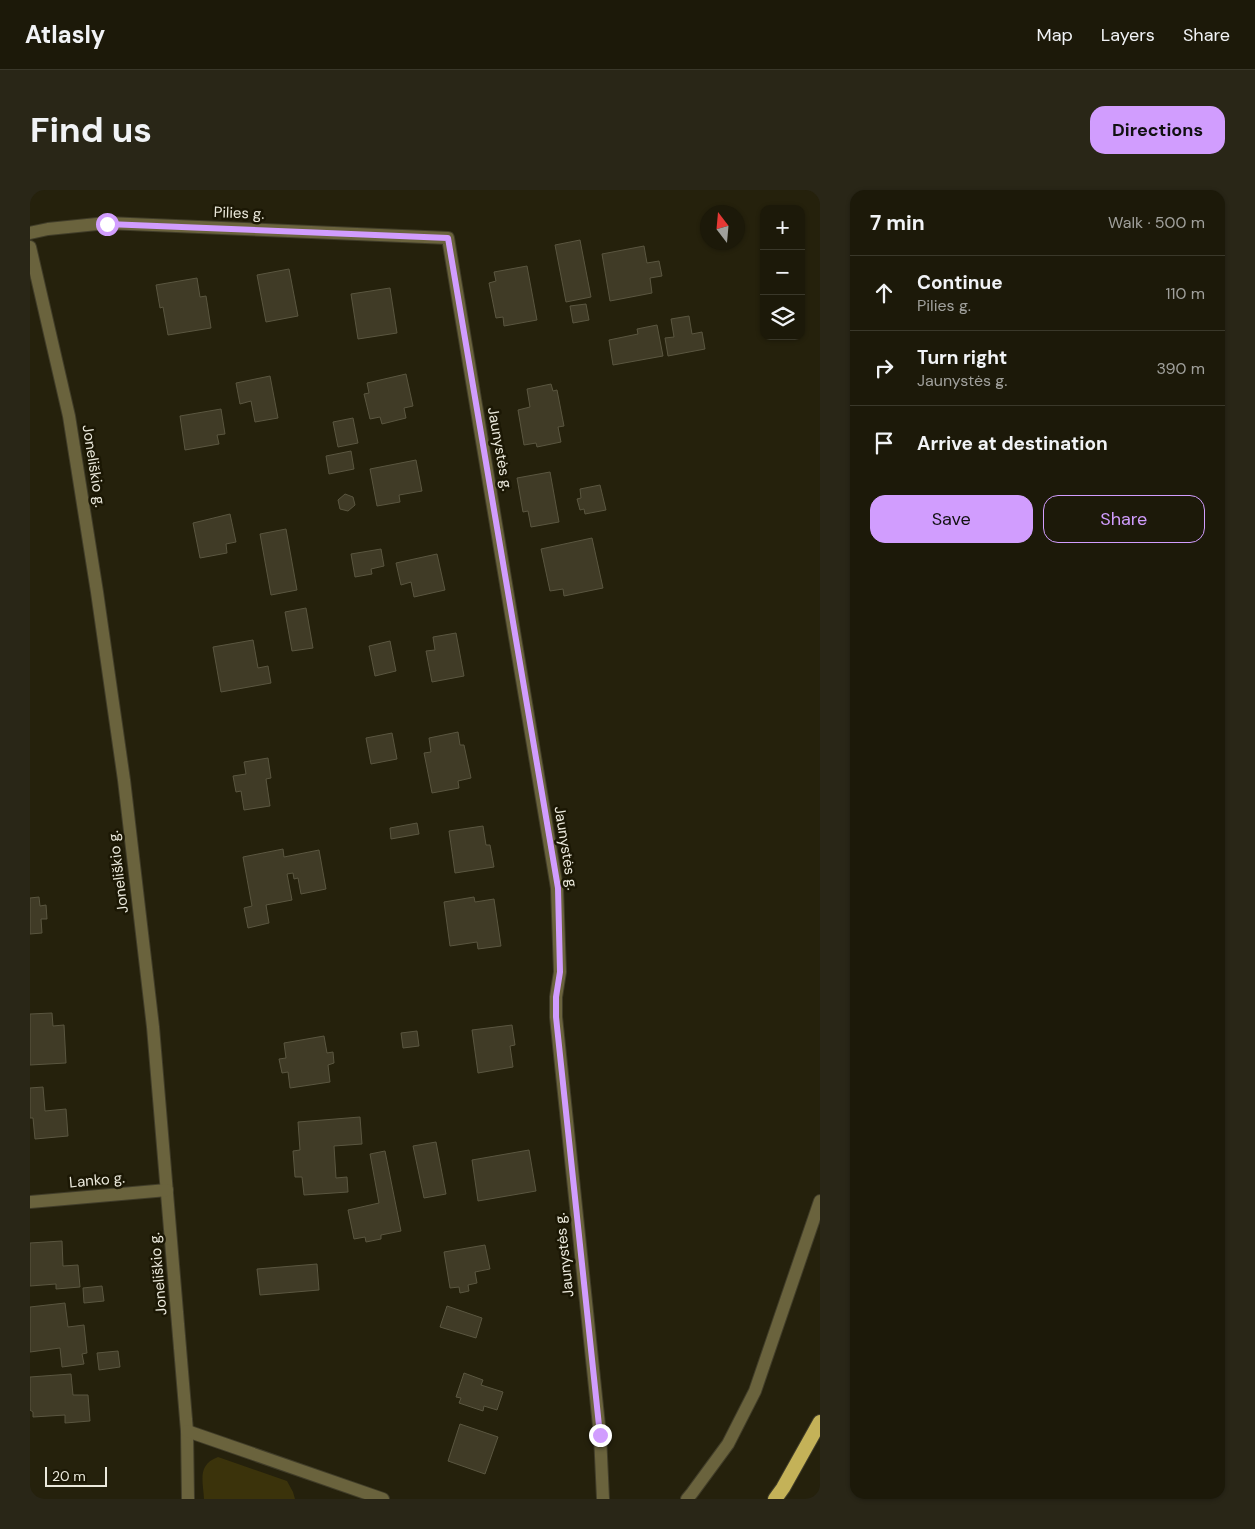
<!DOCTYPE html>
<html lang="en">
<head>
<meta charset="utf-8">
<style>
  body { margin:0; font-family:"DM Sans",sans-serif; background:#292617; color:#f1f3f6 }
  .controls { position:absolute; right:15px; top:15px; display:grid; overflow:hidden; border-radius:10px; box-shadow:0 1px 4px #0004 }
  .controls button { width:45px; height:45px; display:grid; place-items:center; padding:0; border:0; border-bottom:1px solid #3a382a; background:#1c1909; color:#f1f3f6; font:25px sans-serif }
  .compass { position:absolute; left:670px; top:15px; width:45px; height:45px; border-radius:50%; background:#1c1909; box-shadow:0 1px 4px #0004; rotate:344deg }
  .scale { position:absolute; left:15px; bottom:12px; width:62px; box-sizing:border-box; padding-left:5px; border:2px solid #ebe9dc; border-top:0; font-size:14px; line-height:18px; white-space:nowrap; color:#ebe9dc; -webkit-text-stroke:4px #1b1704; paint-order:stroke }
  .stop { position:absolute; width:15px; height:15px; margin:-11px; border:4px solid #d19dfe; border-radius:50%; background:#fff }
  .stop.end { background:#d19dfe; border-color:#fff; box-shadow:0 1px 5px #0008 }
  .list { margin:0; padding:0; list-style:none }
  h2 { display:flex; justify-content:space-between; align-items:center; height:65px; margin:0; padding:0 20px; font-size:21px }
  h2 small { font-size:16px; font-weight:400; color:#a0a09c }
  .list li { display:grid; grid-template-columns:32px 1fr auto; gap:15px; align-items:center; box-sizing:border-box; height:75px; padding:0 20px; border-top:1px solid #3a382a }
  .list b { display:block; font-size:19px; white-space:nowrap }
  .list p { margin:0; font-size:16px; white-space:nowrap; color:#a0a09c }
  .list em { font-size:16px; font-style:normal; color:#a0a09c }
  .actions { display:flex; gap:10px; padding:15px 20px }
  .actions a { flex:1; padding:11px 0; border:1px solid #d19dfe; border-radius:15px; text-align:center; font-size:18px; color:#d19dfe }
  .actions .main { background:#d19dfe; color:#111 }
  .icon { flex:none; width:28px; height:28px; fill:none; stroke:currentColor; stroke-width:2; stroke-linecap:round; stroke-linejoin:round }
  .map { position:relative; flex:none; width:790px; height:1309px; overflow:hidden; border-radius:15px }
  header { display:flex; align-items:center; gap:30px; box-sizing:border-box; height:70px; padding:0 25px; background:#1c1909; border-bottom:1px solid #3a382a }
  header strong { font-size:24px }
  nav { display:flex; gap:28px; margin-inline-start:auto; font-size:18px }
  .intro { display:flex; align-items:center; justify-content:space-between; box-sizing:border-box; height:120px; padding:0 30px }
  h1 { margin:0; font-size:35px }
  .button { padding:12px 22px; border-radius:15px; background:#d19dfe; color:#111; font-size:18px; font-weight:700 }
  main { display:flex; gap:30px; padding:0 30px }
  aside { flex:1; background:#1c1909; border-radius:15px; box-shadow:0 1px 4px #0004 }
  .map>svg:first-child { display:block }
  .green { fill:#3b330b }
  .building { fill:#403b26; stroke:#5a5640 }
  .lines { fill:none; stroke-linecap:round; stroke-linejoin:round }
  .minor-casing { stroke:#413d29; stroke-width:14 }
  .trunk-casing { stroke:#413d29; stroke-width:16 }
  .minor { stroke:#6a633d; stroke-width:12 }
  .trunk { stroke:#c4b258; stroke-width:14 }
  .route { stroke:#d19dfe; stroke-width:6 }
  .labels { text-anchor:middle; stroke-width:5; stroke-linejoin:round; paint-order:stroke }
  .street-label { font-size:15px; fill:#ebe9dc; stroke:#1b1704 }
</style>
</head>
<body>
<header>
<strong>Atlasly</strong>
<nav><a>Map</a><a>Layers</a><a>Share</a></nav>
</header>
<div class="intro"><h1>Find us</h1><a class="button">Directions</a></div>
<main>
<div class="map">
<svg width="790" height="1309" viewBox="0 0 790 1309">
  <rect width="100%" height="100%" fill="#25210c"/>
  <path class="green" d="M 188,1267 L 257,1291 L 263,1302 L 265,1309 L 174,1309 C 173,1290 167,1275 188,1267 Z"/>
  <g class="building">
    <path d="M 550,50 L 561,107 L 536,112 L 525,55 Z"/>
    <path d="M 614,56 L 617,73 L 629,71 L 632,86 L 620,88 L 622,103 L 580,111 L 572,64 Z"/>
    <path d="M 497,76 L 507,130 L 474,136 L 473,127 L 466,128 L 459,93 L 466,91 L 464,82 Z"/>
    <path d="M 259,79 L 268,126 L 236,132 L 227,85 Z"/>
    <path d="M 167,88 L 170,107 L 176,106 L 181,138 L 138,145 L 133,117 L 130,118 L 126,95 Z"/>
    <path d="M 360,98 L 367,143 L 328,149 L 321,104 Z"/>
    <path d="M 556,114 L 559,130 L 543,133 L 540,116 Z"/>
    <path d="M 659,126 L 662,144 L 672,142 L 675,159 L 638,166 L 635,148 L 644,147 L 641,129 Z"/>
    <path d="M 627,135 L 633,166 L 583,175 L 579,150 L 608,144 L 607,139 Z"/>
    <path d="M 376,184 L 383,216 L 374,218 L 376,228 L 352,234 L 350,227 L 340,229 L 334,204 L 339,203 L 337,193 Z"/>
    <path d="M 240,186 L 248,228 L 225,232 L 221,211 L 210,214 L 206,193 Z"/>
    <path d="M 521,194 L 523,201 L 527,200 L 534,236 L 528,237 L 531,252 L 507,257 L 506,253 L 494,255 L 488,220 L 500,217 L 497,199 Z"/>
    <path d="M 191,219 L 195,244 L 187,245 L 189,254 L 155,260 L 150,226 Z"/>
    <path d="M 323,228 L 328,253 L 308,257 L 303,232 Z"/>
    <path d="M 321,261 L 324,279 L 299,284 L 296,266 Z"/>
    <path d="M 386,270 L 392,301 L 369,305 L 370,312 L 347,316 L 340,279 Z"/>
    <path d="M 520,282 L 529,332 L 501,337 L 498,321 L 493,322 L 487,288 Z"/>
    <path d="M 570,295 L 576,320 L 555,324 L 554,319 L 550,320 L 547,309 L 551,308 L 550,299 Z"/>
    <path d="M 315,304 L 323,307 L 325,315 L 318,321 L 310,319 L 308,310 Z"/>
    <path d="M 200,324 L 206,352 L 196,354 L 197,363 L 170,368 L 163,333 Z"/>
    <path d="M 256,339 L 267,400 L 241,405 L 230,344 Z"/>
    <path d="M 562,348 L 573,398 L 534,406 L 533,399 L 520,401 L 511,359 Z"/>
    <path d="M 351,359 L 354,376 L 341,379 L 342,384 L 325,387 L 321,364 Z"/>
    <path d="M 407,364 L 415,400 L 384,407 L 381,392 L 371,395 L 366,373 Z"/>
    <path d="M 276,418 L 283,458 L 262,461 L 255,422 Z"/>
    <path d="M 426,443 L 434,486 L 402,492 L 396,461 L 405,460 L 403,447 Z"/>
    <path d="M 223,450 L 228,478 L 238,476 L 241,493 L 191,502 L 183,457 Z"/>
    <path d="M 360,451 L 366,481 L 345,486 L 339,456 Z"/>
    <path d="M 428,542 L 430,555 L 434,555 L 441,588 L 428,591 L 429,598 L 402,603 L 394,563 L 401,562 L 399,548 Z"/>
    <path d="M 362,543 L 367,569 L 341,574 L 336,548 Z"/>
    <path d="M 238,568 L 241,588 L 236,589 L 240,616 L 214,620 L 211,601 L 206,602 L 203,586 L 216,584 L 214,572 Z"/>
    <path d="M 387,633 L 389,644 L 361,649 L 360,638 Z"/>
    <path d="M 453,636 L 456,655 L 460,655 L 464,677 L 425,683 L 419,641 Z"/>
    <path d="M 253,659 L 254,667 L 289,660 L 296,699 L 271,704 L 268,688 L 264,689 L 263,683 L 257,684 L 262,710 L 236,715 L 239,733 L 218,738 L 214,718 L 222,716 L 213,667 Z"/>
    <path d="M 9,707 L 10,716 L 16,715 L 17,729 L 11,729 L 12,743 L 0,744 L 0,708 Z"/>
    <path d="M 444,707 L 445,712 L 464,709 L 471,756 L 448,759 L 447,752 L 420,756 L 414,712 Z"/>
    <path d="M 22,823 L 23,836 L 34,835 L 36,873 L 0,875 L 0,824 Z"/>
    <path d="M 482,835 L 485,855 L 480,856 L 483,877 L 448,883 L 442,840 Z"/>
    <path d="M 387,841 L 389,856 L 373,858 L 371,843 Z"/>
    <path d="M 294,846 L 297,863 L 303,862 L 304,873 L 298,875 L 300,892 L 260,898 L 258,882 L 252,883 L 249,869 L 256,868 L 254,853 Z"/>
    <path d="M 13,897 L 15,921 L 36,919 L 38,946 L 5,949 L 3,928 L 0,928 L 0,898 Z"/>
    <path d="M 330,927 L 332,954 L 304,956 L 306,988 L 317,987 L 318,1002 L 274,1005 L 272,987 L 265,987 L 263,961 L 270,960 L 268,932 Z"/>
    <path d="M 406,952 L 416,1004 L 394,1008 L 383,956 Z"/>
    <path d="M 499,960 L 506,1001 L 448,1011 L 442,970 Z"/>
    <path d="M 355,961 L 371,1041 L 351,1045 L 351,1049 L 336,1052 L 335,1047 L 324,1049 L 318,1020 L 349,1013 L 340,964 Z"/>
    <path d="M 32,1051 L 33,1076 L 48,1075 L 50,1097 L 26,1099 L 26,1094 L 0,1096 L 0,1053 Z"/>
    <path d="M 455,1055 L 460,1079 L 445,1082 L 447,1093 L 438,1095 L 439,1101 L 430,1103 L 429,1097 L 420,1098 L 414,1062 Z"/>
    <path d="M 287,1074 L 289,1100 L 230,1105 L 227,1079 Z"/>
    <path d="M 72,1096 L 74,1111 L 54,1113 L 53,1098 Z"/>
    <path d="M 35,1113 L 38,1137 L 54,1135 L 57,1163 L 52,1164 L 54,1174 L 32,1177 L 30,1158 L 0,1162 L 0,1117 Z"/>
    <path d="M 417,1116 L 452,1128 L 446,1148 L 410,1137 Z"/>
    <path d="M 88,1161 L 90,1177 L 69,1180 L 67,1163 Z"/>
    <path d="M 434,1183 L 453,1190 L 451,1195 L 473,1202 L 467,1220 L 454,1216 L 453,1221 L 429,1213 L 431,1208 L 426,1207 Z"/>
    <path d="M 41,1184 L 43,1205 L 58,1205 L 60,1231 L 35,1233 L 35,1225 L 3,1227 L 3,1222 L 0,1220 L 0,1187 Z"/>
    <path d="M 430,1234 L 468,1247 L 455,1284 L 418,1271 Z"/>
  </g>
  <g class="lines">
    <defs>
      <g id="minor">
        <path d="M 0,43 L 18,39 L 77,33 L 418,48 L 527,698 L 530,782 L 526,807 L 526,827 L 570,1245 L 573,1309"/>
        <path d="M 0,57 L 39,226 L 67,402 L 94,590 L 123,837 L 157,1241 L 158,1309"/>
        <path d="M 0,1012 L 137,1000"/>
        <path d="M 157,1241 L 353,1309"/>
        <path d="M 657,1309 L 662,1303 L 698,1254 L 725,1201 L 790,1011"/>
      </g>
      <path id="trunk" d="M 745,1309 L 753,1298 L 790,1232"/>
    </defs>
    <use href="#minor" class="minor-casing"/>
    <use href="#trunk" class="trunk-casing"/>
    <use href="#minor" class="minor"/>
    <use href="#trunk" class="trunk"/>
  </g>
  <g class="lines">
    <path class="route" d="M 77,34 L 418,48 L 528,698 L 530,782 L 526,807 L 526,827 L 570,1245"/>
  </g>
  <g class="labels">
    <g class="street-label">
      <text transform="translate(209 23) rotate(2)" y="5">Pilies g.</text>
      <text transform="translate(470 259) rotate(80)" y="5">Jaunystės g.</text>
      <text transform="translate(64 276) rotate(81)" y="5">Joneliškio g.</text>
      <text transform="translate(536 658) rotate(81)" y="5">Jaunystės g.</text>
      <text transform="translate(88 682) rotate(-97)" y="5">Joneliškio g.</text>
      <text transform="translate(67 990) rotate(-5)" y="5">Lanko g.</text>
      <text transform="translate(534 1065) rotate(-96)" y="5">Jaunystės g.</text>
      <text transform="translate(128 1084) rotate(-95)" y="5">Joneliškio g.</text>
    </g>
  </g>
</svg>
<div class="controls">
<button>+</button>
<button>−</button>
<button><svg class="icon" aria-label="layers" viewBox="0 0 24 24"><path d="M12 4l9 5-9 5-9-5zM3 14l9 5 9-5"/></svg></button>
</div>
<svg class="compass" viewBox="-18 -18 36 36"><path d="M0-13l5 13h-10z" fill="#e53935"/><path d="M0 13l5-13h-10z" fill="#a0a09c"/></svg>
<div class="scale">20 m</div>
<div class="stop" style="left:77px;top:34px"></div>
<div class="stop end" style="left:570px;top:1245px"></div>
</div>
<aside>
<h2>7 min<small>Walk · 500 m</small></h2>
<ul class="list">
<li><svg class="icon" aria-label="ahead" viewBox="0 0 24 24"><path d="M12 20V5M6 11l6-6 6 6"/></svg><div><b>Continue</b><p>Pilies g.</p></div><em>110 m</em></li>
<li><svg class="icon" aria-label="right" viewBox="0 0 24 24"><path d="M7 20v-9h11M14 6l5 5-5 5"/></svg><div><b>Turn right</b><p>Jaunystės g.</p></div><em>390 m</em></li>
<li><svg class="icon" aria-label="arrive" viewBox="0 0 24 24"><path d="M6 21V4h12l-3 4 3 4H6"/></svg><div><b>Arrive at destination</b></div></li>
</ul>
<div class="actions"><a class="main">Save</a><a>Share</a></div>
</aside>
</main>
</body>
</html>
